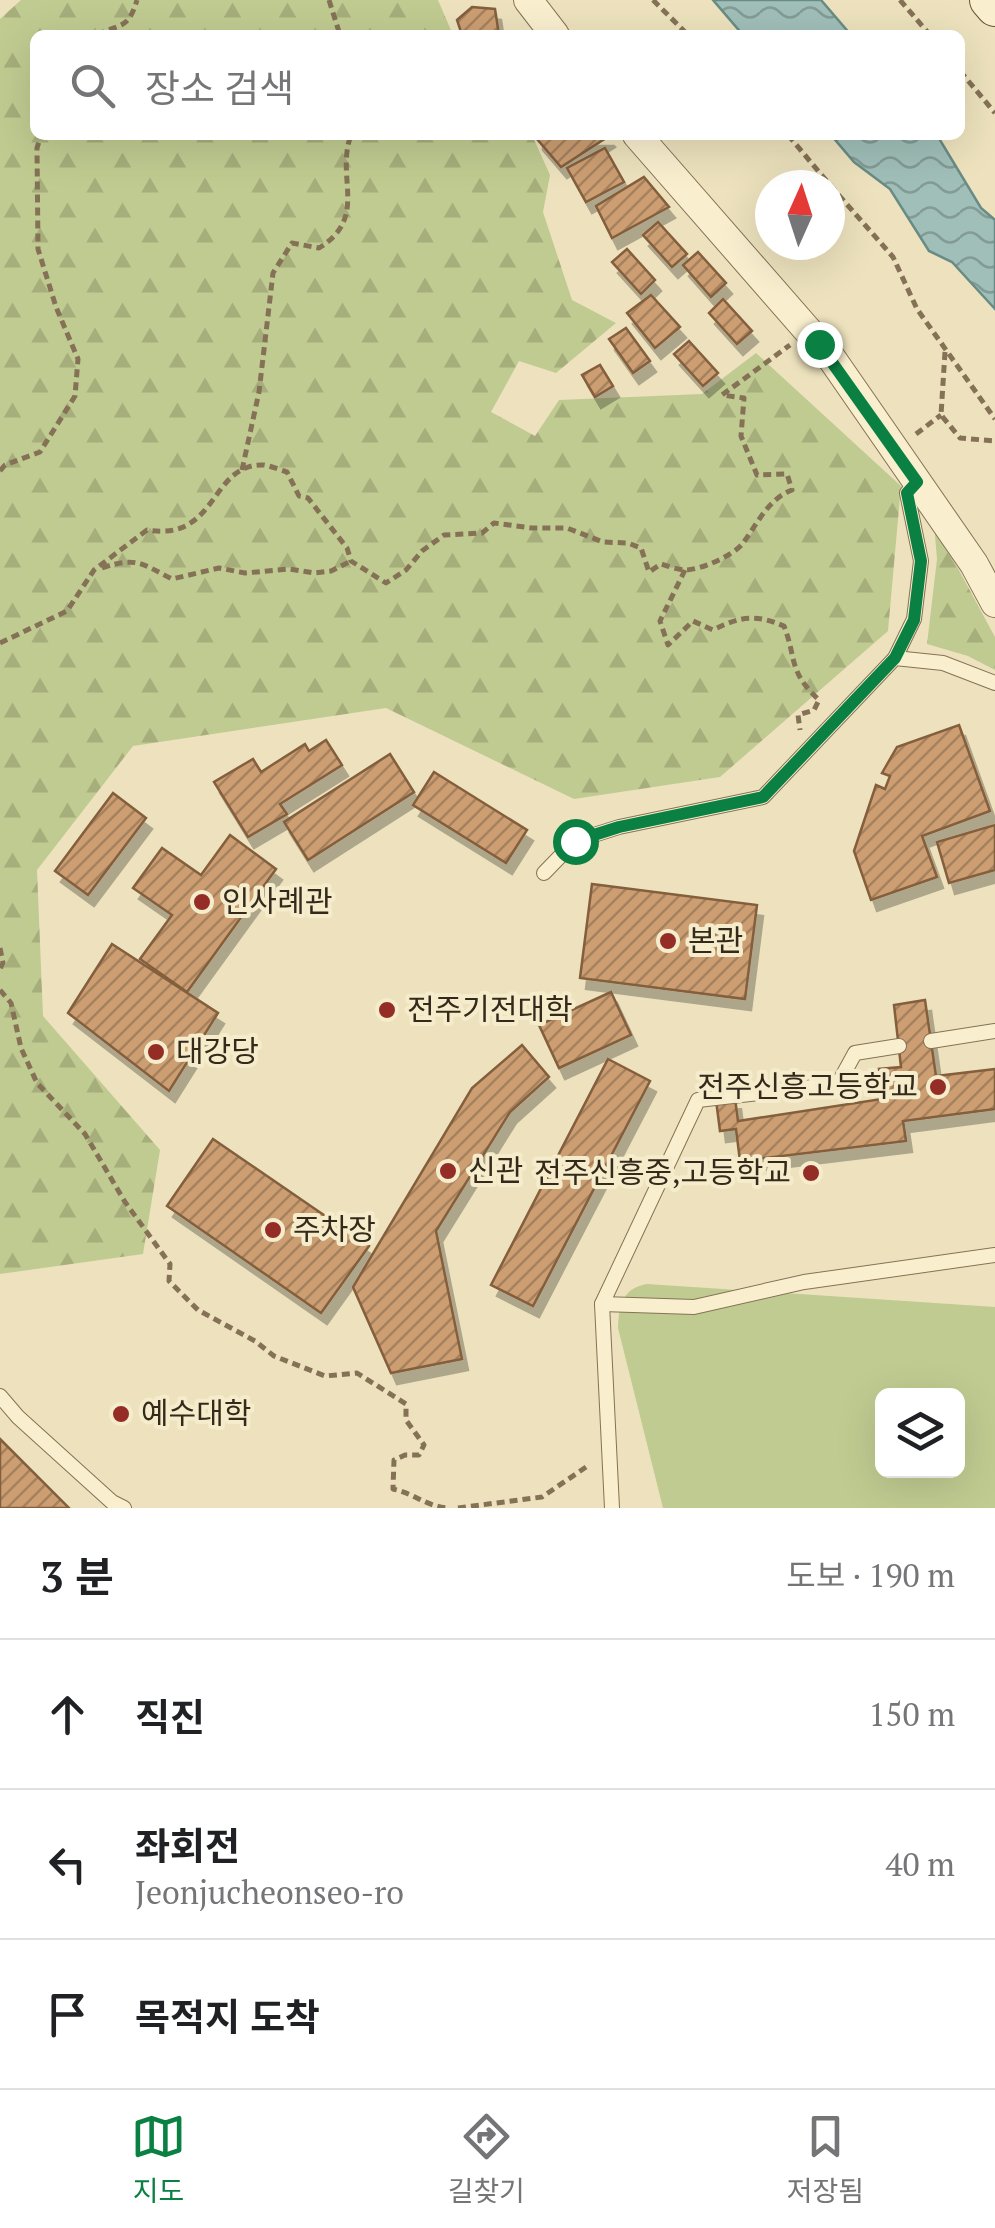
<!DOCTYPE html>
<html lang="ko">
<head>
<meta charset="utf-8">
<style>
  body { margin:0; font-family:"PT Serif","Noto Sans KR",serif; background:#f6f6f6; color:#202124 }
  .controls { position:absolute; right:30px; bottom:30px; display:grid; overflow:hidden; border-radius:15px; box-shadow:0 10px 40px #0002 }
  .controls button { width:90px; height:90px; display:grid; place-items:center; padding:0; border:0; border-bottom:2px solid #e0e0e0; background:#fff; color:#202124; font:50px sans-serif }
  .compass { position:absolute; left:755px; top:170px; width:90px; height:90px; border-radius:50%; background:#fff; box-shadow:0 10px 40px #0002; rotate:3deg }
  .stop { position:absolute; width:30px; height:30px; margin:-22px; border:8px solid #0b8043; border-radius:50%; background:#fff }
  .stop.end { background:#0b8043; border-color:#fff; box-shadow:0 2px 10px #0008 }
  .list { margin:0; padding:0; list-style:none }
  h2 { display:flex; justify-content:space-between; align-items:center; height:130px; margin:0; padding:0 40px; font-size:42px }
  h2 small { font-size:32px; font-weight:400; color:#757577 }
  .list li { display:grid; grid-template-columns:65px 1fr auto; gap:30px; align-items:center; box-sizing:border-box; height:150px; padding:0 40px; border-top:2px solid #e0e0e0 }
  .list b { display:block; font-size:38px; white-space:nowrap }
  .list p { margin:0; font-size:32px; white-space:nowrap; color:#757577 }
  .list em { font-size:32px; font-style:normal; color:#757577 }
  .icon { flex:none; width:55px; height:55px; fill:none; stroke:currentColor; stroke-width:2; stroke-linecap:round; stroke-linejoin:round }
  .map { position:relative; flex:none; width:995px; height:1508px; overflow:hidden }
  .search { position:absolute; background:#fff; box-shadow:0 10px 40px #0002; left:30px; right:30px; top:30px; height:110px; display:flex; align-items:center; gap:25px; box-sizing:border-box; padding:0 35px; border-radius:15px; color:#757577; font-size:38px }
  .sheet { height:580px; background:#fff }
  nav { display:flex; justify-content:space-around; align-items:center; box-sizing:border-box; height:140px; border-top:2px solid #e0e0e0; background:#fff; font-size:28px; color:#757577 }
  nav a { display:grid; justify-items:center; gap:5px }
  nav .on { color:#0b8043 }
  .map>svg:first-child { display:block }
  .forest { fill:url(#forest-firs) }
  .garden { fill:#c0cb91; fill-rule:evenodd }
  .water { fill:url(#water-waves); stroke:#688c85; stroke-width:2.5 }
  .building { fill:url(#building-hatch); stroke:#845e3c; stroke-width:2.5; filter:url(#shadow) }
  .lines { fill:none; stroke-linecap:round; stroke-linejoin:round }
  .lane-casing { stroke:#857256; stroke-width:16 }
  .street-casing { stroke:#857256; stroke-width:30 }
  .secondary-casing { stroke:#66533a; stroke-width:40 }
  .path { stroke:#857256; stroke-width:5; stroke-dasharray:8 5; stroke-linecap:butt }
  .lane { stroke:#f9efcf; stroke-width:14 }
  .street { stroke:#f9efcf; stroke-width:28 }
  .secondary { stroke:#f9efcf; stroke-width:38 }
  .route { stroke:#0b8043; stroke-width:12 }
  .poi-dot { fill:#942d26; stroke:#f5eccc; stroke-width:4 }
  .labels { text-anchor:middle; stroke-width:8; stroke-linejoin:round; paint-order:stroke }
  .poi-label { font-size:30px; fill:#34291b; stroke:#f5eccc; text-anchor:start }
</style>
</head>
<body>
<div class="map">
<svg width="995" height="1508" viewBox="0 0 995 1508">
  <defs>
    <pattern id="forest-firs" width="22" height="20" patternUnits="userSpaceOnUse" patternTransform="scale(2.5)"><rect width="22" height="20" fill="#c0cb91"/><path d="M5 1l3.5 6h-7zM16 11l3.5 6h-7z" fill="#a6ae7c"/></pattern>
    <pattern id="water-waves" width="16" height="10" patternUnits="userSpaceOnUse" patternTransform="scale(2.5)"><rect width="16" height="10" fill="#a0bfb8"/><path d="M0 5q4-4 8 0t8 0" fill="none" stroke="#839b95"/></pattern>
    <pattern id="building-hatch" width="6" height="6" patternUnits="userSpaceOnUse" patternTransform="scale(2.5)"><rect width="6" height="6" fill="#cc9e72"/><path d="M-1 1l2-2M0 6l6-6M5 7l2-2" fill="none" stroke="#a6815d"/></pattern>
    <filter id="shadow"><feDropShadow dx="6" dy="11" stdDeviation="0" flood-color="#0004"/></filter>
  </defs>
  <rect width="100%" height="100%" fill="#ede2bd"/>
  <g class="forest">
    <path d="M 21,0 L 438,0 L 453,35 L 35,35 L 35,135 L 532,135 L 550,175 L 543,212 L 572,300 L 616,323 L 556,373 L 519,361 L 491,412 L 535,436 L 559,400 L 702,394 L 756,353 L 901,486 L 888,631 L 720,777 L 574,799 L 386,708 L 133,746 L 37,870 L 43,1016 L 160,1150 L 143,1254 L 0,1274 L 0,19 Z"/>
    <path d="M 934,524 L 995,637 L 995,670 L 968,656 L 927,644 L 937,559 Z"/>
  </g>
  <path class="garden" d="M 647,1284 L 995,1307 L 995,1508 L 663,1508 L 618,1328 C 619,1306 622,1288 647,1284 ZM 882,1396 L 958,1396 L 958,1470 L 882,1470 Z"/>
  <g class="water">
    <path d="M 713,0 L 821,0 L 851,35 L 743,35 Z"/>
    <path d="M 831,135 L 937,135 L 981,208 L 995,220 L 995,309 L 952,262 L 929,251 L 890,189 L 854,162 Z"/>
  </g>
  <g class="building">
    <path d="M 472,7 L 495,9 L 499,35 L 462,35 L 457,20 Z"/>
    <path d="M 537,135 L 608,135 L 609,136 L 561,167 L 537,139 Z"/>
    <path d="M 605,148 L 624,182 L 586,202 L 567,168 Z"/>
    <path d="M 644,177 L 669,207 L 612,238 L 596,206 Z"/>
    <path d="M 658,222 L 687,254 L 672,267 L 643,235 Z"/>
    <path d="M 627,249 L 655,280 L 641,294 L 612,262 Z"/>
    <path d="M 698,252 L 726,283 L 711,297 L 683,265 Z"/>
    <path d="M 651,295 L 680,327 L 655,348 L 627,313 Z"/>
    <path d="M 723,299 L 752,331 L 737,344 L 709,313 Z"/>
    <path d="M 626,328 L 650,361 L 633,373 L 609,339 Z"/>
    <path d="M 689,341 L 718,373 L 703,386 L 674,354 Z"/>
    <path d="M 600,365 L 613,386 L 595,397 L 582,375 Z"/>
    <path d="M 959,725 L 990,811 L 922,836 L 937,877 L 871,900 L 854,851 L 876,785 L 885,789 L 890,776 L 882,773 L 897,747 Z"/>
    <path d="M 326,740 L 342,765 L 280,804 L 287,814 L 248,837 L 214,782 L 253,759 L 261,772 L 305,744 L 309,751 Z"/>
    <path d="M 390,754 L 414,792 L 308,860 L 284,822 Z"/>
    <path d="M 434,772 L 527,830 L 506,863 L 413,805 Z"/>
    <path d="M 113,793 L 146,818 L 88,895 L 55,871 Z"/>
    <path d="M 995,825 L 995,870 L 949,883 L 937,842 Z"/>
    <path d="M 230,835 L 276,869 L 187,992 L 140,959 L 172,915 L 133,888 L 162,848 L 201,875 Z"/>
    <path d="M 592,884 L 757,905 L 745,999 L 580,978 Z"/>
    <path d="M 112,944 L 218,1013 L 169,1091 L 68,1013 Z"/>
    <path d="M 611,992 L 631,1035 L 559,1068 L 539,1025 Z"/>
    <path d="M 925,1000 L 936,1076 L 995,1069 L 995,1109 L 903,1121 L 906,1141 L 740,1161 L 736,1129 L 720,1131 L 716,1100 L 735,1098 L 738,1121 L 882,1099 L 879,1069 L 901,1067 L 894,1005 Z"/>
    <path d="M 522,1045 L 549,1077 L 510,1112 L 436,1231 L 462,1359 L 391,1373 L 353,1287 L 472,1088 Z"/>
    <path d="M 608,1059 L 650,1081 L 533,1306 L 491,1285 Z"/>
    <path d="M 213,1139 L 369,1246 L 321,1313 L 167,1206 Z"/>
    <path d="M 0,1439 L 69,1508 L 0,1508 Z"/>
  </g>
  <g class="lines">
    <defs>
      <g id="lane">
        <path d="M 895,658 L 914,619 L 921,561 L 907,493 L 917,482"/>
        <path d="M 544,873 L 575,841 L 619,827 L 763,797 L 895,658 L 943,663 L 995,683"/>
        <path d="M 931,1041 L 995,1031"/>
        <path d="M 602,1304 L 694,1307 L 804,1282 L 995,1255"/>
        <path d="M 0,1396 L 18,1417 L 112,1502 L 124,1508"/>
        <path d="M 612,1508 L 602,1304 L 698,1100 L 838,1084 L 855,1053 L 899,1046"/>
      </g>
      <g id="street">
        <path d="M 528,0 L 555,35"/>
        <path d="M 637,135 L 830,356 L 974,564 L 995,603"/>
      </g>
      <path id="secondary" d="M 989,0 L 995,7"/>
    </defs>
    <use href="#lane" class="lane-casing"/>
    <use href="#street" class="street-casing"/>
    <use href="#secondary" class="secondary-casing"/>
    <g class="path">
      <path d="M 329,0 L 340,35"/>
      <path d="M 653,0 L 688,35"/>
      <path d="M 900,0 L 930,35"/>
      <path d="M 97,35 C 121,23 128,30 137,0"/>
      <path d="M 960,71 L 995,113"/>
      <path d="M 788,135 L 830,185"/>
      <path d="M 830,185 L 893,257 L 917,309 L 995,419"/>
      <path d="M 945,352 L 941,415 L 960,438 L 995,441"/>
      <path d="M 916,434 L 941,415"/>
      <path d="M 242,470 L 259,392 L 273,273 L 292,243 L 319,248 C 369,217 335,178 351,135"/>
      <path d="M 0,471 L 5,465 L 40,452 L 75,396 L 78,359 L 56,307 L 38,249 L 37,148 L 41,135"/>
      <path d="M 102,568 C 137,556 142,564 172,579 L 219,568 L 245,573 L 289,569 L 314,573 L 331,571 L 351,561"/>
      <path d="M 685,570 L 660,621 L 668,645 L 693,621 L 713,630 C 741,616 755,614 784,626 C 797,660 788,671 819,700 L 814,710 L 798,715 L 800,730"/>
      <path d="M 0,643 L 67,611 L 94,570 L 147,530 C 219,542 209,463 264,465 C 271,466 280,470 287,472 L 299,496 L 308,498 L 347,548 L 351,561 L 386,583 L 406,570 L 422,551 L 444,535 L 482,533 L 494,523 L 532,528 L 567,528 L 603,542 L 628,543 L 641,548 L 649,572 L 661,564 C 668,566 678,570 685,570 C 701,570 734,555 743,543 C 758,523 768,499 792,490 L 787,474 L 757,475 L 741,436 L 744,398 L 722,395 L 790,345"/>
      <path d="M 0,948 L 3,963 L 0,969"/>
      <path d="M 0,990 L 11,1003 L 21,1048 L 37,1083 L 85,1134 L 125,1202 L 170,1264 L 169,1281 L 198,1310 L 255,1341 L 274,1356 L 325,1376 L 357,1373 L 406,1404 L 406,1420 L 424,1445 L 419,1455 L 405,1455 L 394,1460 L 393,1489 C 413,1493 426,1506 447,1508"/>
      <path d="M 458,1508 L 542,1497 L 589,1465"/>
    </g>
    <use href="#lane" class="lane"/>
    <use href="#street" class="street"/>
    <use href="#secondary" class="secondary"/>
  </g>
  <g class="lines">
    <path class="route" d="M 575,841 L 619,827 L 763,797 L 895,658 L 914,620 L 921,561 L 907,493 L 917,482 L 819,344"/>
  </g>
  <g class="poi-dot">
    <circle cx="202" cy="902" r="10"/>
    <circle cx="668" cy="941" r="10"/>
    <circle cx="387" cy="1010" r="10"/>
    <circle cx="156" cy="1052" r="10"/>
    <circle cx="938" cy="1087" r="10"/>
    <circle cx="448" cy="1171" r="10"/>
    <circle cx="811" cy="1173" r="10"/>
    <circle cx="273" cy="1230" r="10"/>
    <circle cx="121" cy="1414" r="10"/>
  </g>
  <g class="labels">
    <g class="poi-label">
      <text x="222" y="912">인사례관</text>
      <text x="688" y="951">본관</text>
      <text x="407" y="1020">전주기전대학</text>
      <text x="176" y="1062">대강당</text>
      <text x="918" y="1097" text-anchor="end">전주신흥고등학교</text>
      <text x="468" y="1181">신관</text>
      <text x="791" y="1183" text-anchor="end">전주신흥중,고등학교</text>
      <text x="293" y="1240">주차장</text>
      <text x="141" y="1424">예수대학</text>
    </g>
  </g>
</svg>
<div class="controls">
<button><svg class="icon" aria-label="layers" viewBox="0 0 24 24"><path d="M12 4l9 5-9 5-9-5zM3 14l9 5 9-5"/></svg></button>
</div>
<svg class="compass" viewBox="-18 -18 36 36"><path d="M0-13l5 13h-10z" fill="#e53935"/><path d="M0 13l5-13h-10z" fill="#757577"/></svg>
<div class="stop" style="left:575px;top:841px"></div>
<div class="stop end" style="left:819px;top:344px"></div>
<div class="search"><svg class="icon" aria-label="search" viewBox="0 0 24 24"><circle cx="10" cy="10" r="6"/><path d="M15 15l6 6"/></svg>장소 검색</div>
</div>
<section class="sheet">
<h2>3 분<small>도보 · 190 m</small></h2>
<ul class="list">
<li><svg class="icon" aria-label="ahead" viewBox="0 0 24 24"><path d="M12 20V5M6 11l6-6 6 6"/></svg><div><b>직진</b></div><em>150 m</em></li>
<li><svg class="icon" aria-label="left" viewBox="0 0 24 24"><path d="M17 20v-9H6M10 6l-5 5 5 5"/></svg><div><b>좌회전</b><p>Jeonjucheonseo-ro</p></div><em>40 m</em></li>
<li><svg class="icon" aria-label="arrive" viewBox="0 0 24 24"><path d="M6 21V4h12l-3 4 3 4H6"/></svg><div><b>목적지 도착</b></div></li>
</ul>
</section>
<nav>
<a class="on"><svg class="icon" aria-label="map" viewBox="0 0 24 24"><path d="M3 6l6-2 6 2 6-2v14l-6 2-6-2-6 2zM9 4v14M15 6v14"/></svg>지도</a>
<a><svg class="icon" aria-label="directions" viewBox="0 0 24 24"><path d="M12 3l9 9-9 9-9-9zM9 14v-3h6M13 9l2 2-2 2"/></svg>길찾기</a>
<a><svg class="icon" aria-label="saved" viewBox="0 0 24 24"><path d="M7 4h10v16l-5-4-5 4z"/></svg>저장됨</a>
</nav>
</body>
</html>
